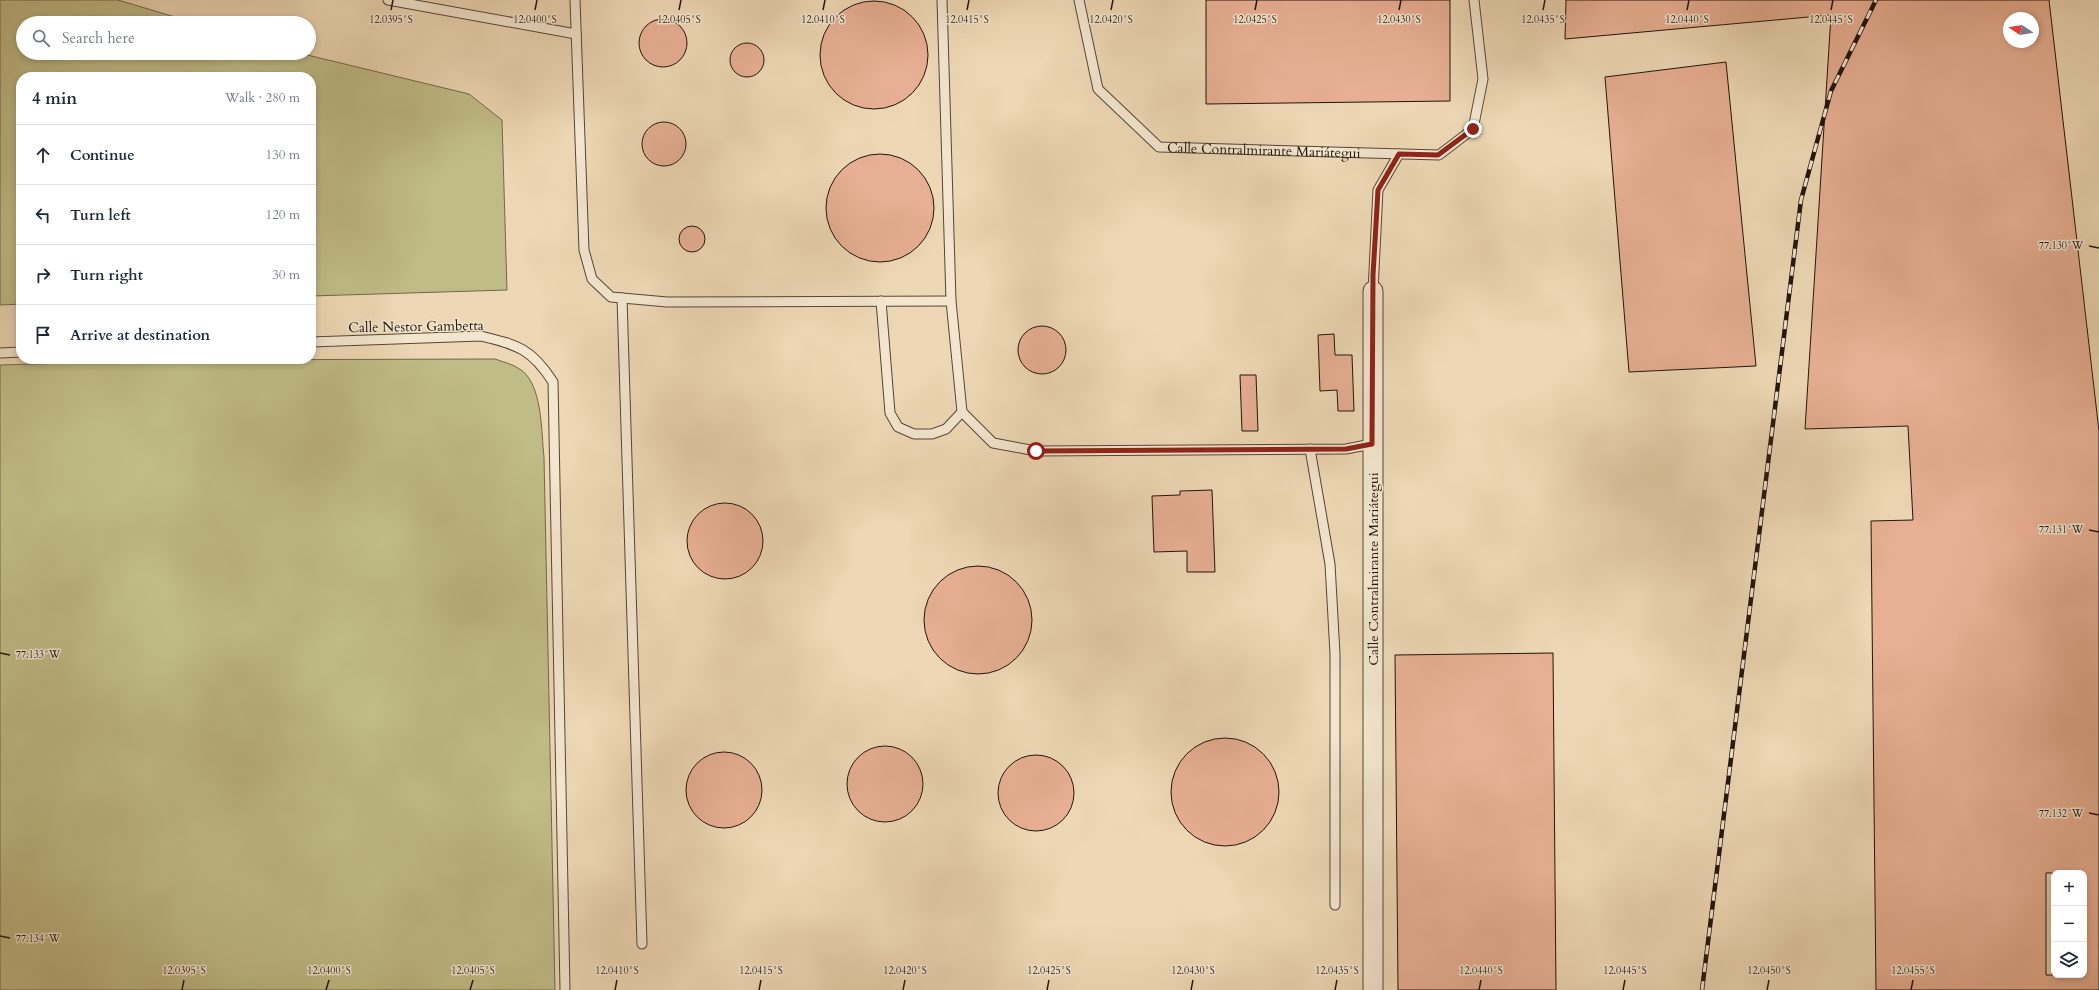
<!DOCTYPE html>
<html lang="en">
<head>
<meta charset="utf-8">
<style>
  body { margin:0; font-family:Cardo,serif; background:#f2f2f3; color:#1f2937 }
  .controls { position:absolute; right:12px; bottom:12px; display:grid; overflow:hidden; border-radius:8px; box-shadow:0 2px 6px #0003 }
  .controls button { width:36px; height:36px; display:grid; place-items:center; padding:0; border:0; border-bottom:1px solid #e0e1e3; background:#fff; color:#1f2937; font:20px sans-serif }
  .compass { position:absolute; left:2003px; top:12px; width:36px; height:36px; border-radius:50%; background:#fff; box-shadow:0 2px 6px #0003; rotate:282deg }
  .stop { position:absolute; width:12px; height:12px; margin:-9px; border:3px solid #8f2418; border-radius:50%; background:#fff }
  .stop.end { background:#8f2418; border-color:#fff; box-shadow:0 1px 4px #0008 }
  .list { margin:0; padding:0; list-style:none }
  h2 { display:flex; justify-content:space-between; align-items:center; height:52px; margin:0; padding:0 16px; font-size:17px }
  h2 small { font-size:13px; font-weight:400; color:#747a83 }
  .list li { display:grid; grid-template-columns:26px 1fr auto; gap:12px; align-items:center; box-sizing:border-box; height:60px; padding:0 16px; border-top:1px solid #e0e1e3 }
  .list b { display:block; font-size:15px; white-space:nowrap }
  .list em { font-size:13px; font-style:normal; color:#747a83 }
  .icon { flex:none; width:22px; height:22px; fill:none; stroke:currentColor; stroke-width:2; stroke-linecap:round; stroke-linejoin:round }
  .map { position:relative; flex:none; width:2099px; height:990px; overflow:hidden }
  .search { position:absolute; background:#fff; box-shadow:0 2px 6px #0003; left:16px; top:16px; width:300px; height:44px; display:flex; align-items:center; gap:10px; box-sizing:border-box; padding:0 14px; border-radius:22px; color:#747a83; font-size:15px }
  .panel { position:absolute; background:#fff; box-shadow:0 2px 6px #0003; left:16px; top:72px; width:300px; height:292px; border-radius:16px }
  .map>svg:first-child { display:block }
  .green { fill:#c0bc87; stroke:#71684a }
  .building { fill:#e7af93; stroke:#22150c; fill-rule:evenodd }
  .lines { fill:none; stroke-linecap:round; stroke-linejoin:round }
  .service-casing { stroke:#554636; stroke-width:11 }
  .minor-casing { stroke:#554636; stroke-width:21 }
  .service { stroke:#f3e5ce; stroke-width:9 }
  .minor { stroke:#f3e5ce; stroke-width:19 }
  .rail-casing { stroke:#22150c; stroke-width:4.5 }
  .rail { stroke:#f3e5ce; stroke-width:3; stroke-dasharray:9; stroke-linecap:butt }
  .route { stroke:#8f2418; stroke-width:5 }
  .ticks { fill:none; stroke:#22150c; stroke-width:1.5 }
  .labels { text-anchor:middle; stroke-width:3; stroke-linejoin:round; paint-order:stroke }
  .street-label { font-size:14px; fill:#22150c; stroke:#f3e5ce }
  .ticks-label { font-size:10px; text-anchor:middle; fill:#22150c; stroke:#f3e5ce; stroke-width:3; stroke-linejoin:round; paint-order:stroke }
</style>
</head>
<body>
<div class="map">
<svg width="2099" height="990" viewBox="0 0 2099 990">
  <rect width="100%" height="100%" fill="#edd7b4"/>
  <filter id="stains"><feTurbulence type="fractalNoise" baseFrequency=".005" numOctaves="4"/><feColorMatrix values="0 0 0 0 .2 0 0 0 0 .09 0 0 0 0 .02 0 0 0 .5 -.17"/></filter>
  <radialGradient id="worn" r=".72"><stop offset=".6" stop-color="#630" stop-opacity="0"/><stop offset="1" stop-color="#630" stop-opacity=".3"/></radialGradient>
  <g class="green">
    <path d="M 0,0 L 118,0 L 195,23 L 23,23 L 23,53 L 299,53 L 469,94 L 502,120 L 507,290 L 311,296 L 311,77 L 21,77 L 21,304 L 0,305 Z"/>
    <path d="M 495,359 C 503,362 512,364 518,368 C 543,381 541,432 544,457 L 555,990 L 0,990 L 0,365 L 169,360 Z"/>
  </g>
  <g class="building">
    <path d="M 1206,0 L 1450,0 L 1450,101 L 1206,104 Z"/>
    <path d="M 1566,0 L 2049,0 L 2099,431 L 2099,990 L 1876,990 L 1871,521 L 1913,520 L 1908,426 L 1805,429 L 1831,15 L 1565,39 ZM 2009,18 L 2033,18 L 2033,42 L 2009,42 ZM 2046,873 L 2084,873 L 2084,975 L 2046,975 Z"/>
    <circle cx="874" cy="55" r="54"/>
    <circle cx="663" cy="43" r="24"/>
    <circle cx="747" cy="60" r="17"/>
    <path d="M 1726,62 L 1756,366 L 1629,372 L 1605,77 Z"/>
    <circle cx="664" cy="144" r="22"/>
    <circle cx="880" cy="208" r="54"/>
    <circle cx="692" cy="239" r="13"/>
    <circle cx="1042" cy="350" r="24"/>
    <path d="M 1334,334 L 1335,355 L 1352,355 L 1354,411 L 1338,411 L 1337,390 L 1320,391 L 1318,335 Z"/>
    <path d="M 1240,375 L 1256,375 L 1258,431 L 1242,431 Z"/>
    <path d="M 1212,490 L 1215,572 L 1187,572 L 1187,551 L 1154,552 L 1152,496 L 1180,495 L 1180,491 Z"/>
    <circle cx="725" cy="541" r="38"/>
    <circle cx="978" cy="620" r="54"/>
    <path d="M 1553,653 L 1556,990 L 1398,990 L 1395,655 Z"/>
    <circle cx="1225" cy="792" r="54"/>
    <circle cx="885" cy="784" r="38"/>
    <circle cx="724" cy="790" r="38"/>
    <circle cx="1036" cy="793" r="38"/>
  </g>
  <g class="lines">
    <defs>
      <g id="service">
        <path d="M 388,0 L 576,34"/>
        <path d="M 575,0 L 584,250 L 592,279 L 611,297 L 667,302 L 951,301"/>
        <path d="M 942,0 L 951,301 L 962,412 L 993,443 L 1036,451 L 1346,449 L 1372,444"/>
        <path id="s1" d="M 1079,0 L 1098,89 L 1159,147 L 1439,155 L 1473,129 L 1483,79 L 1474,0"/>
        <path d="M 1373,291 L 1378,190 L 1399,154"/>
        <path d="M 622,298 L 642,944"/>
        <path d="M 881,301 L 890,413 L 898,427 L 914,434 L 932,434 L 946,429 L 962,412"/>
        <path d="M 311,342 L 481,336 C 518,345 532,349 553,382 L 565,990"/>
        <path d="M 0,353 L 21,352"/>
        <path d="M 1310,449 L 1330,564 L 1335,654 L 1335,905"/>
      </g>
      <path id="minor" d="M 1373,291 L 1373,990"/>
    </defs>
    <use href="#service" class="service-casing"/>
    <use href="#minor" class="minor-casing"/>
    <use href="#service" class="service"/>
    <use href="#minor" class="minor"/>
    <defs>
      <path id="rail" d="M 1702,990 L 1801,200 L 1831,91 L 1876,0"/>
    </defs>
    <use href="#rail" class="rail-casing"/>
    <use href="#rail" class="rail"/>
  </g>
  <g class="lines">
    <path class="route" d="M 1036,451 L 1346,449 L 1372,444 L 1373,275 L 1378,190 L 1399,154 L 1438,155 L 1473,129"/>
  </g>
  <path class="ticks" d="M 391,10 L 393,0M 535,10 L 537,0M 679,10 L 681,0M 823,10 L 825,0M 967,10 L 969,0M 1111,10 L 1113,0M 1255,10 L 1257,0M 1399,10 L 1401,0M 1543,10 L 1545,0M 1687,10 L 1689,0M 1831,10 L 1833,0M 2089,246 L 2099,248M 2089,530 L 2099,532M 0,653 L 10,655M 2089,813 L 2099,815M 0,936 L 10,938M 182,990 L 184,980M 326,990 L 329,980M 470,990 L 473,980M 615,990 L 617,980M 759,990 L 761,980M 903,990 L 905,980M 1047,990 L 1049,980M 1191,990 L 1193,980M 1335,990 L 1337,980M 1479,990 L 1481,980M 1623,990 L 1625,980M 1767,990 L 1769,980M 1911,990 L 1913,980"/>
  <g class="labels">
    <g class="street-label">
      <text dy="5" stroke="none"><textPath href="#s1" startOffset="280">Calle Contralmirante Mariátegui</textPath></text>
      <text transform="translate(416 326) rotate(-1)" y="5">Calle Nestor Gambetta</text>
      <text transform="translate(1373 569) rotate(-90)" y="5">Calle Contralmirante Mariátegui</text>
    </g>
  </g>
  <g class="ticks-label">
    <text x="391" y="23">12.0395°S</text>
    <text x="535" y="23">12.0400°S</text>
    <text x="679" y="23">12.0405°S</text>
    <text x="823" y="23">12.0410°S</text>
    <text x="967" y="23">12.0415°S</text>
    <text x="1111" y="23">12.0420°S</text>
    <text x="1255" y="23">12.0425°S</text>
    <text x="1399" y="23">12.0430°S</text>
    <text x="1543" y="23">12.0435°S</text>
    <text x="1687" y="23">12.0440°S</text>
    <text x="1831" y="23">12.0445°S</text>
    <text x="2061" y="249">77.130°W</text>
    <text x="2061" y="533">77.131°W</text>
    <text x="38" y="658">77.133°W</text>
    <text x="2061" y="817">77.132°W</text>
    <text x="38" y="942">77.134°W</text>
    <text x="184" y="974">12.0395°S</text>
    <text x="329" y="974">12.0400°S</text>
    <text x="473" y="974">12.0405°S</text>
    <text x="617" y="974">12.0410°S</text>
    <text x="761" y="974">12.0415°S</text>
    <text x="905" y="974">12.0420°S</text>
    <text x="1049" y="974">12.0425°S</text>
    <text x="1193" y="974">12.0430°S</text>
    <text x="1337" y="974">12.0435°S</text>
    <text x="1481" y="974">12.0440°S</text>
    <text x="1625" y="974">12.0445°S</text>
    <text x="1769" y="974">12.0450°S</text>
    <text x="1913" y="974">12.0455°S</text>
  </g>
  <rect width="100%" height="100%" filter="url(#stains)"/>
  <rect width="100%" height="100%" fill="url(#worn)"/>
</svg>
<div class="controls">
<button>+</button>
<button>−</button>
<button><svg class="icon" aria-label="layers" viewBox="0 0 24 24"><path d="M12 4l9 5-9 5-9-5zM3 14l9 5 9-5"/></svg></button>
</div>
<svg class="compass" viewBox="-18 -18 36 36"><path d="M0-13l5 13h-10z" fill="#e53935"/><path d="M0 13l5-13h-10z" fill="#747a83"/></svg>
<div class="stop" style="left:1036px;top:451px"></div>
<div class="stop end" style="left:1473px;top:129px"></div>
<div class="search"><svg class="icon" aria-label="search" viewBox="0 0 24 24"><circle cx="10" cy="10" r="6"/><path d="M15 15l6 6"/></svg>Search here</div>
<section class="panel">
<h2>4 min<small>Walk · 280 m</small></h2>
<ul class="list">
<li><svg class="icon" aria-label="ahead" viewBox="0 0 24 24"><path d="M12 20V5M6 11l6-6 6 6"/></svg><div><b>Continue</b></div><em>130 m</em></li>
<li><svg class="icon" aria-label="left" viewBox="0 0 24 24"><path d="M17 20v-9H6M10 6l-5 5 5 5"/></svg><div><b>Turn left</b></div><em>120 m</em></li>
<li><svg class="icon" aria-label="right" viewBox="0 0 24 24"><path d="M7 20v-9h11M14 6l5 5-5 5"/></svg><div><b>Turn right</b></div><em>30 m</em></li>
<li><svg class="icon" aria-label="arrive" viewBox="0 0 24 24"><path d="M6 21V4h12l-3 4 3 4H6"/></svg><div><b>Arrive at destination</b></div></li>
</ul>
</section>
</div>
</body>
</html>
